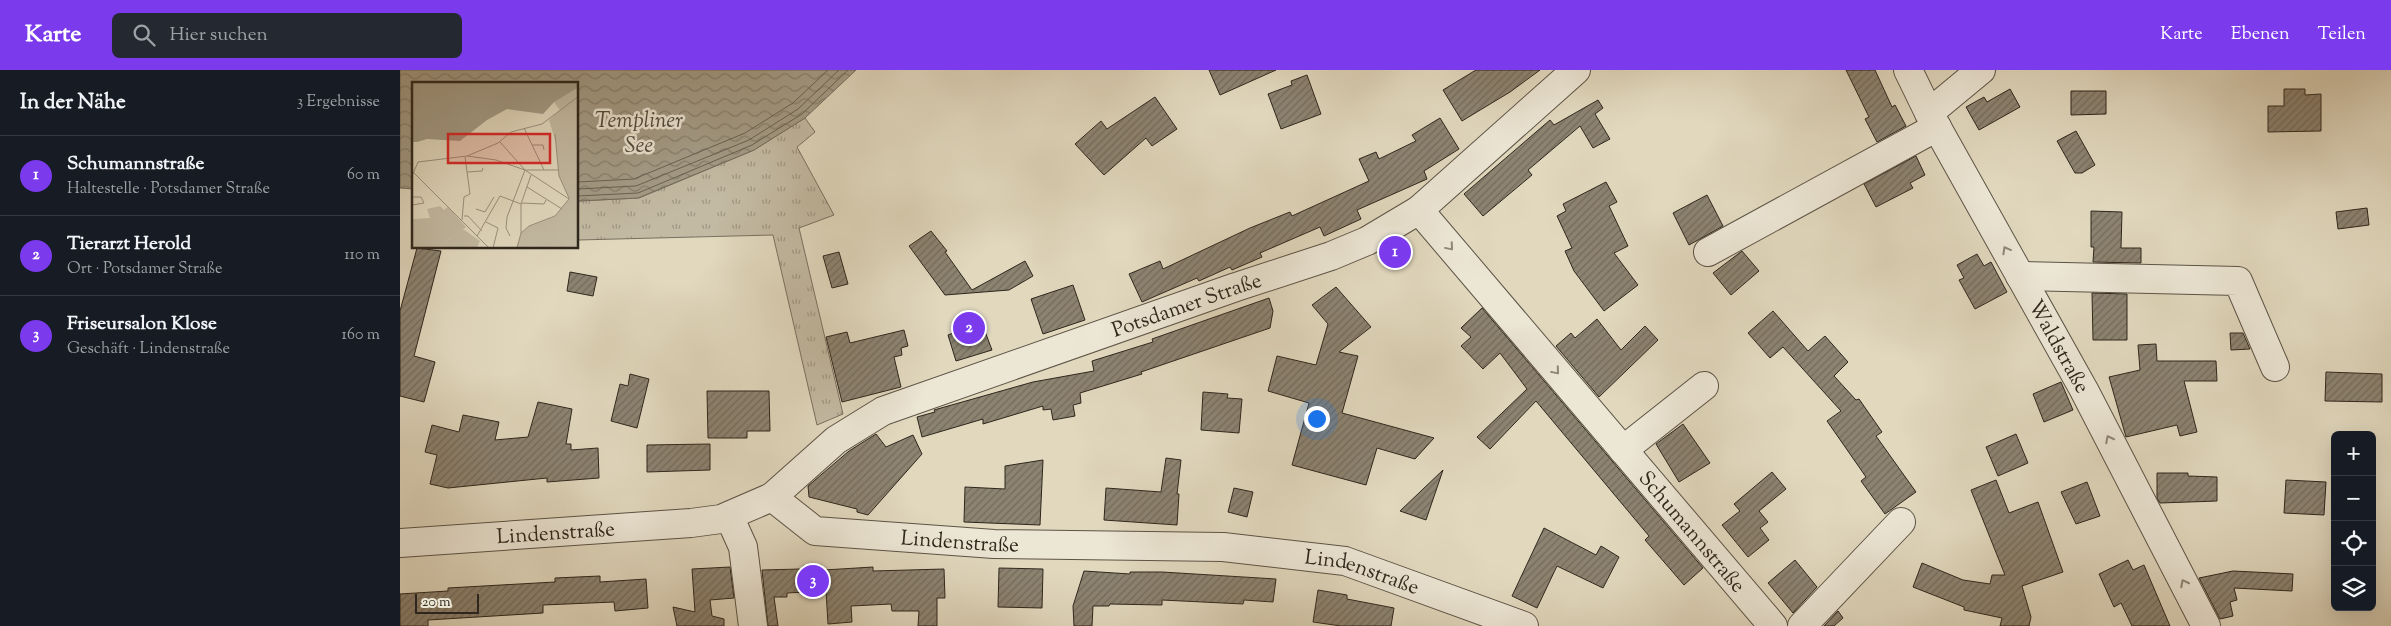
<!DOCTYPE html>
<html lang="de">
<head>
<meta charset="utf-8">
<style>
  body { margin:0; font-family:"Sorts Mill Goudy",serif; background:#242831; color:#f1f3f6 }
  .controls { position:absolute; right:15px; bottom:15px; display:grid; overflow:hidden; border-radius:8px; box-shadow:0 5px 20px #0002 }
  .controls button { width:45px; height:45px; display:grid; place-items:center; padding:0; border:0; border-bottom:1px solid #363941; background:#171b24; color:#f1f3f6; font:25px sans-serif }
  .scale { position:absolute; left:15px; bottom:12px; width:64px; box-sizing:border-box; padding-left:5px; border:2px solid #2f271d; border-top:0; font-size:14px; line-height:18px; white-space:nowrap; color:#2f271d; -webkit-text-stroke:4px #ece6d5; paint-order:stroke }
  .you { position:absolute; left:916px; top:348px; width:18px; height:18px; margin:-12px; border:4px solid #fff; border-radius:50%; background:#1a73e8; box-shadow:0 0 0 8px #1a73e833 }
  .badge { display:grid; place-items:center; width:32px; height:32px; border-radius:50%; background:#7c3aed; color:#fff; font-size:16px; font-weight:700 }
  .pin { position:absolute; translate:-50% -50%; border:2px solid #fff; box-shadow:0 1px 5px #0006 }
  .list { margin:0; padding:0; list-style:none }
  h2 { display:flex; justify-content:space-between; align-items:center; height:65px; margin:0; padding:0 20px; font-size:21px }
  h2 small { font-size:16px; font-weight:400; color:#9ea1a6 }
  .list li { display:grid; grid-template-columns:32px 1fr auto; gap:15px; align-items:center; box-sizing:border-box; height:80px; padding:0 20px; border-top:1px solid #363941 }
  .list b { display:block; font-size:19px; white-space:nowrap }
  .list p { margin:0; font-size:16px; white-space:nowrap; color:#9ea1a6 }
  .list em { font-size:16px; font-style:normal; color:#9ea1a6 }
  .icon { flex:none; width:28px; height:28px; fill:none; stroke:currentColor; stroke-width:2; stroke-linecap:round; stroke-linejoin:round }
  .map { position:relative; flex:none; width:1991px; height:556px; overflow:hidden }
  header { display:flex; align-items:center; gap:30px; box-sizing:border-box; height:70px; padding:0 25px; background:#7c3aed; color:#fff }
  header strong { font-size:24px }
  nav { display:flex; gap:28px; margin-inline-start:auto; font-size:18px }
  .search { width:350px; height:45px; background:#242831; display:flex; align-items:center; gap:12px; box-sizing:border-box; padding:0 18px; border-radius:8px; color:#9ea1a6; font-size:19px }
  main { display:flex }
  aside { flex:1; background:#171b24 }
  .map>svg:first-child { display:block }
  .park { fill:url(#park-tufts); stroke:#797060 }
  .water { fill:url(#water-waves); stroke:#756d5d }
  .lines { fill:none; stroke-linecap:round; stroke-linejoin:round }
  .shore { stroke:#6a6252; stroke-width:1 }
  .building { fill:url(#building-hatch); stroke:#2f271d }
  .minor-casing { stroke:#5c5345; stroke-width:30 }
  .minor { stroke:#ece6d5; stroke-width:28 }
  .oneway { stroke:#8e8679 }
  .labels { text-anchor:middle; stroke-width:5; stroke-linejoin:round; paint-order:stroke }
  .street-label { font-size:21px; fill:#2f271d; stroke:#ece6d5 }
  .water-label { font-size:22px; font-style:italic; fill:#524a3d; stroke:#ece6d5 }
  .inset-road { fill:none; stroke:#9a917e; stroke-width:1 }
  .view { fill:#d62828; fill-opacity:0.15; stroke:#d62828; stroke-width:2.5 }
  .inset-edge { fill:none; stroke:#2f271d; stroke-width:2.5 }
</style>
</head>
<body>
<header>
<strong>Karte</strong>
<div class="search"><svg class="icon" aria-label="search" viewBox="0 0 24 24"><circle cx="10" cy="10" r="6"/><path d="M15 15l6 6"/></svg>Hier suchen</div>
<nav><a>Karte</a><a>Ebenen</a><a>Teilen</a></nav>
</header>
<main>
<aside>
<h2>In der Nähe<small>3 Ergebnisse</small></h2>
<ul class="list">
<li><span class="badge">1</span><div><b>Schumannstraße</b><p>Haltestelle · Potsdamer Straße</p></div><em>60 m</em></li>
<li><span class="badge">2</span><div><b>Tierarzt Herold</b><p>Ort · Potsdamer Straße</p></div><em>110 m</em></li>
<li><span class="badge">3</span><div><b>Friseursalon Klose</b><p>Geschäft · Lindenstraße</p></div><em>160 m</em></li>
</ul>
</aside>
<div class="map">
<svg width="1991" height="556" viewBox="0 0 1991 556">
  <defs>
    <pattern id="park-tufts" width="24" height="20" patternUnits="userSpaceOnUse" patternTransform="scale(1.25)"><rect width="24" height="20" fill="#c3baa3"/><path d="M3 7l-1-3M5 7V3M7 7l1-3M15 17l-1-3M17 17v-4M19 17l1-3" fill="none" stroke="#9f9784"/></pattern>
    <pattern id="water-waves" width="16" height="10" patternUnits="userSpaceOnUse" patternTransform="scale(1.25)"><rect width="16" height="10" fill="#a49c87"/><path d="M0 5q4-4 8 0t8 0" fill="none" stroke="#867f6e"/></pattern>
    <pattern id="building-hatch" width="6" height="6" patternUnits="userSpaceOnUse" patternTransform="scale(1.25)"><rect width="6" height="6" fill="#8c8371"/><path d="M-1 1l2-2M0 6l6-6M5 7l2-2" fill="none" stroke="#736b5c"/></pattern>
  </defs>
  <rect width="100%" height="100%" fill="#e1d8be"/>
  <filter id="stains"><feTurbulence type="fractalNoise" baseFrequency=".004" numOctaves="4"/><feColorMatrix values="0 0 0 0 .2 0 0 0 0 .09 0 0 0 0 .02 0 0 0 .5 -.17"/></filter>
  <radialGradient id="worn" r=".72"><stop offset=".6" stop-color="#630" stop-opacity="0"/><stop offset="1" stop-color="#630" stop-opacity=".3"/></radialGradient>
  <path class="park" d="M 405,48 L 415,62 L 397,77 L 434,145 L 399,158 L 443,344 L 417,355 L 373,165 L 178,170 L 178,131 L 239,128 L 354,80 Z"/>
  <path class="water" d="M 0,0 L 456,0 L 405,48 L 354,80 L 238,128 L 178,131 L 178,14 L 14,14 L 14,119 L 0,118 Z"/>
  <g class="lines">
    <g class="shore">
      <path d="M 178,112 L 234,109 L 345,63 L 393,33 L 428,0"/>
      <path d="M 178,119 L 236,116 L 349,70 L 398,39 L 439,0"/>
      <path d="M 178,126 L 238,123 L 352,75 L 402,44 L 448,0"/>
    </g>
  </g>
  <g class="building">
    <path d="M 809,0 L 876,0 L 820,25 Z"/>
    <path d="M 1076,0 L 1140,0 L 1110,22 L 1062,51 L 1043,20 Z"/>
    <path d="M 1446,0 L 1475,0 L 1492,37 L 1495,35 L 1506,56 L 1477,72 L 1465,49 L 1469,47 Z"/>
    <path d="M 907,5 L 921,44 L 881,59 L 868,24 L 892,15 L 891,11 Z"/>
    <path d="M 1610,19 L 1620,37 L 1579,60 L 1566,37 L 1584,27 L 1587,32 Z"/>
    <path d="M 1884,19 L 1905,19 L 1905,25 L 1921,24 L 1921,61 L 1868,62 L 1868,36 L 1884,36 Z"/>
    <path d="M 1671,21 L 1706,21 L 1706,44 L 1671,45 Z"/>
    <path d="M 755,27 L 777,59 L 752,76 L 746,68 L 704,105 L 675,74 L 701,51 L 707,59 Z"/>
    <path d="M 1198,30 L 1203,38 L 1195,44 L 1210,69 L 1193,78 L 1180,56 L 1128,100 L 1132,105 L 1083,146 L 1064,124 L 1150,50 L 1154,55 Z"/>
    <path d="M 1040,48 L 1059,79 L 1024,101 L 1027,109 L 957,140 L 961,149 L 924,166 L 920,157 L 860,183 L 862,187 L 832,200 L 830,197 L 799,211 L 797,208 L 742,232 L 729,204 L 760,191 L 763,199 L 850,158 L 890,142 L 892,146 L 969,111 L 959,89 L 976,82 L 979,89 L 1016,71 L 1012,65 Z"/>
    <path d="M 1676,61 L 1695,95 L 1682,103 L 1675,103 L 1657,71 Z"/>
    <path d="M 1516,86 L 1525,105 L 1510,113 L 1513,118 L 1476,137 L 1464,114 Z"/>
    <path d="M 1206,112 L 1217,132 L 1209,136 L 1228,176 L 1214,183 L 1238,215 L 1204,241 L 1174,201 L 1165,181 L 1172,178 L 1157,146 L 1166,141 L 1163,134 Z"/>
    <path d="M 1307,125 L 1323,156 L 1289,175 L 1273,143 Z"/>
    <path d="M 1967,138 L 1969,155 L 1938,159 L 1936,142 Z"/>
    <path d="M 1691,141 L 1722,142 L 1721,178 L 1741,178 L 1741,193 L 1693,192 L 1694,177 L 1691,177 Z"/>
    <path d="M 531,161 L 547,181 L 545,182 L 572,220 L 625,191 L 633,206 L 609,220 L 545,225 L 509,176 Z"/>
    <path d="M 17,178 L 41,181 L 14,286 L 35,292 L 24,332 L 0,326 L 0,241 Z"/>
    <path d="M 1342,181 L 1359,201 L 1331,225 L 1313,203 Z"/>
    <path d="M 439,182 L 448,214 L 432,218 L 423,186 Z"/>
    <path d="M 1577,184 L 1584,196 L 1591,192 L 1607,222 L 1575,239 L 1559,210 L 1564,208 L 1557,195 Z"/>
    <path d="M 170,202 L 197,207 L 193,226 L 167,221 Z"/>
    <path d="M 673,215 L 685,250 L 643,264 L 631,229 Z"/>
    <path d="M 936,217 L 971,257 L 939,282 L 958,286 L 942,343 L 1034,368 L 1015,389 L 977,378 L 966,415 L 892,395 L 909,333 L 868,321 L 877,286 L 916,295 L 928,254 L 912,235 Z"/>
    <path d="M 1692,223 L 1727,224 L 1727,270 L 1693,270 Z"/>
    <path d="M 869,228 L 873,241 L 870,258 L 741,302 L 742,304 L 680,323 L 681,333 L 673,335 L 675,346 L 653,350 L 651,339 L 643,340 L 643,336 L 583,354 L 583,349 L 522,367 L 517,347 L 535,342 L 534,340 L 633,312 L 694,301 L 692,291 L 753,272 L 752,269 Z"/>
    <path d="M 1082,238 L 1303,498 L 1284,515 L 1245,470 L 1249,466 L 1136,331 L 1090,379 L 1077,367 L 1127,319 L 1100,283 L 1083,299 L 1061,276 L 1071,267 L 1061,258 Z"/>
    <path d="M 1373,241 L 1408,281 L 1425,266 L 1448,292 L 1434,306 L 1456,330 L 1459,329 L 1482,362 L 1476,366 L 1516,422 L 1485,444 L 1461,411 L 1466,407 L 1427,351 L 1441,341 L 1383,277 L 1370,288 L 1348,263 Z"/>
    <path d="M 578,243 L 592,280 L 556,291 L 548,265 L 556,262 L 554,253 Z"/>
    <path d="M 1197,249 L 1221,280 L 1245,256 L 1258,270 L 1199,327 L 1156,276 L 1171,263 L 1175,268 Z"/>
    <path d="M 504,260 L 508,276 L 501,278 L 502,285 L 494,287 L 501,317 L 442,332 L 426,267 L 447,262 L 450,273 Z"/>
    <path d="M 1830,263 L 1843,263 L 1850,279 L 1831,280 Z"/>
    <path d="M 1756,274 L 1757,291 L 1816,291 L 1817,311 L 1784,311 L 1797,362 L 1780,366 L 1777,355 L 1726,367 L 1709,307 L 1740,300 L 1738,275 Z"/>
    <path d="M 1926,302 L 1982,304 L 1982,332 L 1925,331 Z"/>
    <path d="M 230,304 L 249,309 L 237,358 L 211,351 L 220,314 L 228,316 Z"/>
    <path d="M 1661,312 L 1673,340 L 1644,352 L 1633,324 Z"/>
    <path d="M 307,321 L 369,321 L 370,361 L 347,361 L 347,368 L 308,368 Z"/>
    <path d="M 803,322 L 828,324 L 827,328 L 842,329 L 839,363 L 801,360 Z"/>
    <path d="M 138,332 L 172,339 L 166,374 L 171,374 L 171,380 L 198,378 L 199,408 L 147,412 L 147,408 L 48,418 L 30,414 L 37,385 L 25,382 L 32,355 L 59,362 L 63,345 L 99,352 L 95,370 L 128,367 Z"/>
    <path d="M 1283,354 L 1310,393 L 1279,412 L 1256,374 Z"/>
    <path d="M 476,364 L 486,377 L 513,365 L 522,384 L 468,445 L 457,442 L 457,439 L 409,427 L 408,416 L 449,381 Z"/>
    <path d="M 1616,364 L 1628,393 L 1598,406 L 1586,377 Z"/>
    <path d="M 310,374 L 310,400 L 247,402 L 247,375 Z"/>
    <path d="M 766,388 L 781,390 L 777,424 L 779,424 L 777,455 L 704,450 L 706,418 L 761,422 Z"/>
    <path d="M 643,390 L 640,455 L 564,452 L 565,417 L 605,419 L 605,396 Z"/>
    <path d="M 1043,400 L 1026,450 L 1000,441 Z"/>
    <path d="M 1372,402 L 1386,419 L 1359,441 L 1368,452 L 1360,458 L 1369,470 L 1348,487 L 1322,455 L 1340,441 L 1334,434 Z"/>
    <path d="M 1757,403 L 1788,403 L 1788,406 L 1817,407 L 1817,431 L 1760,433 L 1757,428 Z"/>
    <path d="M 1596,410 L 1609,443 L 1638,432 L 1663,502 L 1622,516 L 1631,547 L 1629,556 L 1600,556 L 1602,548 L 1564,540 L 1564,537 L 1513,517 L 1522,493 L 1563,510 L 1590,514 L 1592,505 L 1605,505 L 1571,420 Z"/>
    <path d="M 1886,410 L 1926,412 L 1924,445 L 1884,443 Z"/>
    <path d="M 1687,412 L 1700,446 L 1676,454 L 1661,422 Z"/>
    <path d="M 834,418 L 853,422 L 847,447 L 828,442 Z"/>
    <path d="M 1144,458 L 1196,485 L 1201,476 L 1219,487 L 1203,518 L 1157,496 L 1137,538 L 1112,526 Z"/>
    <path d="M 1395,490 L 1417,517 L 1393,543 L 1368,513 Z"/>
    <path d="M 1728,490 L 1733,500 L 1744,495 L 1770,556 L 1732,556 L 1721,533 L 1714,537 L 1699,504 Z"/>
    <path d="M 421,495 L 424,500 L 473,497 L 473,501 L 544,499 L 545,528 L 537,528 L 537,556 L 518,556 L 519,541 L 492,541 L 491,534 L 451,536 L 452,552 L 428,554 L 426,521 L 387,523 L 387,527 L 374,527 L 378,556 L 368,556 L 362,500 L 401,499 L 403,496 Z"/>
    <path d="M 330,497 L 334,528 L 310,530 L 312,546 L 324,549 L 324,556 L 277,556 L 273,537 L 295,542 L 292,499 Z"/>
    <path d="M 599,498 L 643,499 L 642,538 L 598,537 Z"/>
    <path d="M 684,501 L 730,504 L 730,502 L 762,502 L 876,509 L 873,532 L 844,530 L 843,534 L 762,530 L 762,535 L 710,534 L 709,536 L 693,536 L 692,556 L 674,556 L 673,536 Z"/>
    <path d="M 1833,501 L 1893,504 L 1892,521 L 1834,518 L 1837,530 L 1830,532 L 1833,546 L 1820,549 L 1799,508 Z"/>
    <path d="M 200,506 L 200,512 L 246,509 L 248,538 L 215,541 L 214,532 L 143,535 L 143,543 L 28,550 L 28,556 L 0,556 L 0,524 L 48,521 L 48,518 L 155,512 L 155,508 Z"/>
    <path d="M 918,520 L 947,525 L 947,529 L 994,538 L 991,556 L 941,556 L 913,552 Z"/>
    <path d="M 1438,541 L 1443,548 L 1434,556 L 1424,556 Z"/>
  </g>
  <g class="lines">
    <defs>
      <g id="minor">
        <path id="s1" d="M 1508,0 L 1529,43 L 1684,320 L 1806,556"/>
        <path d="M 1529,43 L 1581,0"/>
        <path id="s2" d="M 1019,140 L 1373,556"/>
        <path d="M 1308,182 L 1537,57"/>
        <path d="M 1620,206 L 1838,211 L 1875,297"/>
        <path d="M 1223,380 L 1304,316"/>
        <path id="s3" d="M 372,427 L 415,461 L 594,474 L 823,477 L 945,491 L 1124,556"/>
        <path d="M 329,446 L 343,477 L 353,556"/>
        <path id="s4" d="M 0,473 L 291,453 L 321,449 L 372,427 L 436,370 L 483,341 L 836,217 L 931,186 L 967,171 L 1019,140 L 1176,0"/>
        <path d="M 1402,556 L 1501,452"/>
      </g>
    </defs>
    <use href="#minor" class="minor-casing"/>
    <use href="#minor" class="minor"/>
  </g>
  <defs><path id="oneway-chevron" d="M-2-3.5L2.5 0L-2 3.5" fill="none" stroke-width="1.6" stroke-linecap="round" stroke-linejoin="round" transform="scale(1.25)"/></defs>
  <g class="oneway">
    <use href="#oneway-chevron" transform="translate(1050 177) rotate(50)"/>
    <use href="#oneway-chevron" transform="translate(1606 180) rotate(-119)"/>
    <use href="#oneway-chevron" transform="translate(1156 301) rotate(50)"/>
    <use href="#oneway-chevron" transform="translate(1709 369) rotate(-117)"/>
    <use href="#oneway-chevron" transform="translate(1784 513) rotate(-117)"/>
  </g>
  <g class="labels">
    <g class="street-label">
      <text dy="7" stroke="none"><textPath href="#s4" startOffset="840">Potsdamer Straße</textPath></text>
      <text dy="7" stroke="none"><textPath href="#s1" startOffset="315">Waldstraße</textPath></text>
      <text dy="7" stroke="none"><textPath href="#s4" startOffset="156">Lindenstraße</textPath></text>
      <text dy="7" stroke="none"><textPath href="#s2" startOffset="422">Schumannstraße</textPath></text>
      <text dy="7" stroke="none"><textPath href="#s3" startOffset="200">Lindenstraße</textPath></text>
      <text dy="7" stroke="none"><textPath href="#s3" startOffset="605">Lindenstraße</textPath></text>
    </g>
    <g class="water-label">
      <text x="239" y="57">Templiner<tspan x="239" dy="25">See</tspan></text>
    </g>
  </g>
  <g transform="translate(12 12)">
    <rect width="166" height="166" fill="#e1d8be"/>
    <path d="M 51,147 L 68,159 L 65,166 L 24,166 Z" fill="#c3baa3"/>
    <path d="M 166,5 L 166,166 L 104,166 L 109,151 L 117,144 L 143,134 L 157,117 L 147,94 L 144,61 L 137,38 L 148,28 L 142,20 Z" fill="#c3baa3"/>
    <path d="M 28,124 L 32,128 L 36,125 L 54,145 L 24,166 L 0,166 L 1,137 L 18,136 L 15,127 Z" fill="#c3baa3"/>
    <path d="M 0,0 L 166,0 L 167,5 L 142,20 L 131,32 L 95,27 L 75,38 L 48,59 L 15,57 L 5,60 L 0,60 Z" fill="#a49c87"/>
    <path class="inset-road" d="M 112,46 L 132,88M 143,52 L 147,94 L 157,116M 88,60 L 113,88 L 157,117M 120,63 L 131,63 L 132,68M 55,74 L 86,61 L 99,50 L 130,42 L 167,14M 6,80 L 55,74 L 84,78 L 113,88 L 146,88M 55,90 L 70,89 L 71,86M 2,91 L 77,166M 0,94 L 6,80M 115,105 L 150,127M 0,115 L 9,115 L 12,121 L 0,123M 109,121 L 132,122 L 134,118M 64,127 L 73,130 L 82,115M 52,134 L 56,134 L 70,149M 50,138 L 52,115 L 58,112 L 53,75M 74,140 L 86,146 L 81,166M 109,151 L 117,144 L 143,134 L 157,117M 65,154 L 88,114 L 109,122M 98,154 L 94,146 L 95,135 L 113,88M 105,166 L 109,151 L 109,122 L 119,93"/>
    <path class="view" d="M 36,52 L 138,52 L 138,81 L 36,81 Z"/>
    <rect width="166" height="166" class="inset-edge"/>
  </g>
  <rect width="100%" height="100%" filter="url(#stains)"/>
  <rect width="100%" height="100%" fill="url(#worn)"/>
</svg>
<div class="controls">
<button>+</button>
<button>−</button>
<button><svg class="icon" aria-label="locate" viewBox="0 0 24 24"><circle cx="12" cy="12" r="6"/><path d="M12 2v4M12 18v4M2 12h4M18 12h4"/></svg></button>
<button><svg class="icon" aria-label="layers" viewBox="0 0 24 24"><path d="M12 4l9 5-9 5-9-5zM3 14l9 5 9-5"/></svg></button>
</div>
<div class="scale">20 m</div>
<div class="you"></div>
<div class="pin badge" style="left:995px;top:182px">1</div>
<div class="pin badge" style="left:569px;top:258px">2</div>
<div class="pin badge" style="left:413px;top:511px">3</div>
</div>
</main>
</body>
</html>
